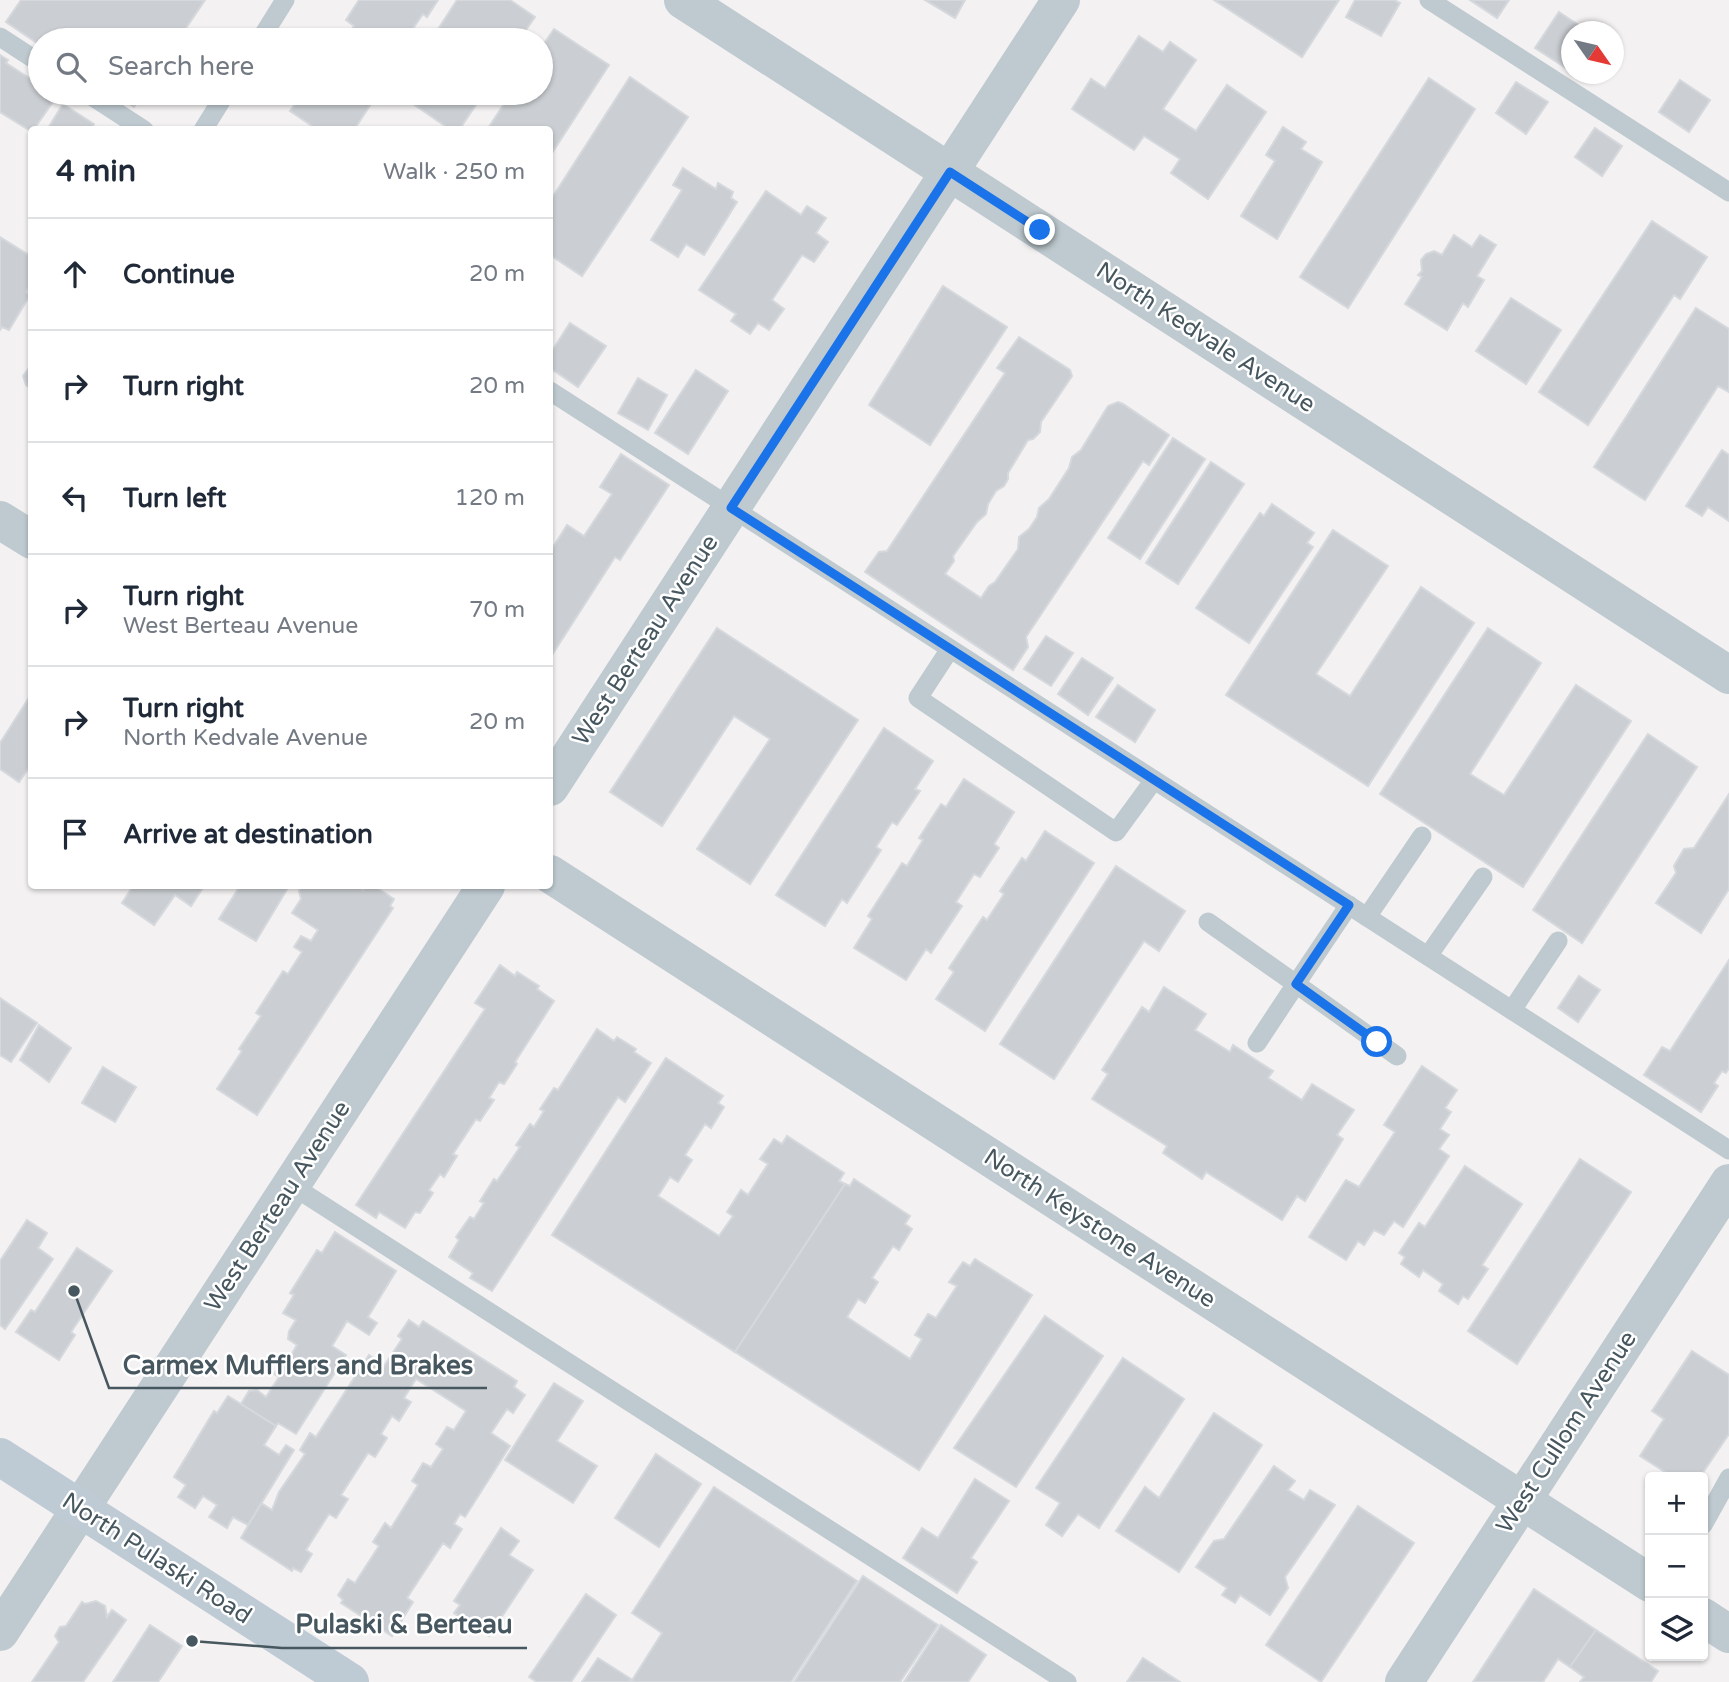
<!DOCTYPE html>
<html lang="en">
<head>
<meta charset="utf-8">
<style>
  body { margin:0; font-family:"Varela Round",sans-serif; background:#f2f2f3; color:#1f2937 }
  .controls { position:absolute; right:21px; bottom:21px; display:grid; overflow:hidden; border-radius:7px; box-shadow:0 2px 5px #0004 }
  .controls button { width:63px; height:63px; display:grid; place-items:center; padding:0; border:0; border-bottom:2px solid #e0e1e3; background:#fff; color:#1f2937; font:35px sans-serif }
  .compass { position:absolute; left:1561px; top:21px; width:63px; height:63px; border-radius:50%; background:#fff; box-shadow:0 2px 5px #0004; rotate:124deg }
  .stop { position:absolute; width:21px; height:21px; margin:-16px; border:5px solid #1a73e8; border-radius:50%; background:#fff }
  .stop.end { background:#1a73e8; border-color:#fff; box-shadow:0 2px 7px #0008 }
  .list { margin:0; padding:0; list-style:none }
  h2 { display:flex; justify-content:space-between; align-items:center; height:91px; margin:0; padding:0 28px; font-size:30px }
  h2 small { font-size:23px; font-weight:400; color:#747a83 }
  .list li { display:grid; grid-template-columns:46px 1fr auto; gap:21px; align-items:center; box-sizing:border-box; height:112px; padding:0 28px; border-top:2px solid #e0e1e3 }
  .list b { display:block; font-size:26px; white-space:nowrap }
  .list p { margin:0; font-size:23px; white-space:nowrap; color:#747a83 }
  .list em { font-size:23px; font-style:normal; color:#747a83 }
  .icon { flex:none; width:38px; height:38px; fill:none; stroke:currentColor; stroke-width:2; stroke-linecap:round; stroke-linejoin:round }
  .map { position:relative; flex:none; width:1729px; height:1682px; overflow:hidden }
  .search { position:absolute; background:#fff; box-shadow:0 2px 5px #0004; left:28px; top:28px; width:525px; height:77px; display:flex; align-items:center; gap:18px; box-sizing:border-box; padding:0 24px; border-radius:38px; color:#747a83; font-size:26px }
  .panel { position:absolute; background:#fff; box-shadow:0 2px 5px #0004; left:28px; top:126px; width:525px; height:763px; border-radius:7px }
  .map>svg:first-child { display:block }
  .building { fill:#cbcfd3; stroke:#d5d8dc; stroke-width:2 }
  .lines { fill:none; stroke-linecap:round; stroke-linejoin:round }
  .service { stroke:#becad0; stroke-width:19 }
  .minor { stroke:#becad0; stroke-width:38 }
  .secondary { stroke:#becbd5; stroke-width:38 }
  .route { stroke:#1a73e8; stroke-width:9 }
  .labels { text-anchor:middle; stroke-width:5; stroke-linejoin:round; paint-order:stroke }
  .street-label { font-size:24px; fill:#47575f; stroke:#fff }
  .leader { fill:none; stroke:#47575f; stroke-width:2.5 }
  .callout-dot { fill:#47575f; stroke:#fff; stroke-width:2.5 }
  .callout-label { font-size:26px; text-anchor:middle; font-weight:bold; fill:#47575f; stroke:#fff; stroke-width:5; stroke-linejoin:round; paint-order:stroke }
</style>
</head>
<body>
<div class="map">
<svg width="1729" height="1682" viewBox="0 0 1729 1682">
  <rect width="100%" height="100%" fill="#f3f1f1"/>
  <g class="building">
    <path d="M 21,0 L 205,0 L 178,40 L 40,40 L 40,45 L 6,22 Z"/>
    <path d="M 359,0 L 438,0 L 427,17 L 423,14 L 405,40 L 344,40 L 354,26 L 346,20 Z"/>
    <path d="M 457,0 L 510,0 L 535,17 L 519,40 L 431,40 Z"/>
    <path d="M 925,0 L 965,0 L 955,18 Z"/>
    <path d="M 1214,0 L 1339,0 L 1302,57 Z"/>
    <path d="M 1355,0 L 1394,0 L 1400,3 L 1381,36 L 1346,17 Z"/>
    <path d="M 1470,0 L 1509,0 L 1497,18 Z"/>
    <path d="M 1559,12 L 1589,32 L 1572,32 L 1572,72 L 1535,48 Z"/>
    <path d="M 554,29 L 609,65 L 550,156 L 550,130 L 487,130 L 511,93 L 541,93 L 541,48 Z"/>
    <path d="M 1139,36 L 1163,52 L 1170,42 L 1196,60 L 1163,109 L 1196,131 L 1227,85 L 1266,112 L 1208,199 L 1171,173 L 1180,159 L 1144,136 L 1134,150 L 1072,109 L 1091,79 L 1105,88 Z"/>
    <path d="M 0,55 L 8,60 L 6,63 L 40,85 L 40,93 L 52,93 L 57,96 L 32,132 L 0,112 Z"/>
    <path d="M 630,77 L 688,117 L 582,276 L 550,255 L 550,201 Z"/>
    <path d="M 1429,78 L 1475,109 L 1348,308 L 1300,277 Z"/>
    <path d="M 1680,80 L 1710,100 L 1689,132 L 1659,112 Z"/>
    <path d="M 1516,82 L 1548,102 L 1526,134 L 1496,113 Z"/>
    <path d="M 113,93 L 144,93 L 134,107 Z"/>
    <path d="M 303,93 L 378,93 L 354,130 L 318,130 L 290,111 Z"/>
    <path d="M 397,93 L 484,93 L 459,130 L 451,130 Z"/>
    <path d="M 63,104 L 94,124 L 91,130 L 47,130 Z"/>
    <path d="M 1283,127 L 1306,142 L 1301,149 L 1322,162 L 1277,239 L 1241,216 L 1275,161 L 1266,155 Z"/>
    <path d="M 1595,128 L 1622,146 L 1602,176 L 1575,157 Z"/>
    <path d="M 683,168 L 716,189 L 718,183 L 733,192 L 731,198 L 737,202 L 704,255 L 686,244 L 678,257 L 651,240 L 682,190 L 673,185 Z"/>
    <path d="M 766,191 L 801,215 L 807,206 L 826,218 L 816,233 L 828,242 L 814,262 L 802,255 L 772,300 L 784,309 L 769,330 L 758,323 L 750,334 L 731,321 L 736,314 L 699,290 Z"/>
    <path d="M 1652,221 L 1707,257 L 1680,299 L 1674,295 L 1588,425 L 1539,392 Z"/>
    <path d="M 1454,235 L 1472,247 L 1480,235 L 1496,245 L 1477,276 L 1484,280 L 1468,307 L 1463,303 L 1447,330 L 1405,304 L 1422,277 L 1418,275 L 1422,271 L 1421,260 L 1426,254 L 1434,251 L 1442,255 Z"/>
    <path d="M 0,237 L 32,257 L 32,283 L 26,292 L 30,295 L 9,330 L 2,327 L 0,330 Z"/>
    <path d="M 943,286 L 1007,327 L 930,445 L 869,405 Z"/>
    <path d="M 1511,298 L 1561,330 L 1526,384 L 1476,351 Z"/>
    <path d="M 1696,308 L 1729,329 L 1729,392 L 1718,386 L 1645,500 L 1594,467 Z"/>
    <path d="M 570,323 L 606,346 L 578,387 L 550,368 L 550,354 Z"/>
    <path d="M 1019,337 L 1070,370 L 1072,376 L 1041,422 L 1040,432 L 1033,439 L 1028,440 L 1008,473 L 1008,479 L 1004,486 L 996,491 L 988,504 L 986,514 L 977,522 L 953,556 L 954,561 L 945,574 L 981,598 L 989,586 L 995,582 L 1018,549 L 1019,537 L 1029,529 L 1037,517 L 1039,508 L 1049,499 L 1069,468 L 1072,457 L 1081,450 L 1108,406 L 1118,402 L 1123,404 L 1169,435 L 1149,465 L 1143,461 L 1026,637 L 1028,647 L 1013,670 L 865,572 L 879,552 L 887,551 L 1005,373 L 997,368 Z"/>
    <path d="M 32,364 L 32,389 L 26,385 L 23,376 Z"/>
    <path d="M 696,370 L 728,391 L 688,454 L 655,433 Z"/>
    <path d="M 638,378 L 667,395 L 648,430 L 618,413 Z"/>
    <path d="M 1173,438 L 1205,459 L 1140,559 L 1108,538 Z"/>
    <path d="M 1722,450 L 1729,455 L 1729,521 L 1708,507 L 1702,516 L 1686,506 Z"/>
    <path d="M 621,454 L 669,485 L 620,560 L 615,557 L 550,658 L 550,552 L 567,525 L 584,536 L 612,494 L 600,487 Z"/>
    <path d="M 1211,462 L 1244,484 L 1178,584 L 1146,563 Z"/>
    <path d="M 1272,504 L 1314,533 L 1307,543 L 1313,547 L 1249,643 L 1196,608 L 1260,513 L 1264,516 Z"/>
    <path d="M 1333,530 L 1388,566 L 1316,674 L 1350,696 L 1421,587 L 1474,623 L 1368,786 L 1226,695 Z"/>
    <path d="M 717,628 L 858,720 L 750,884 L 697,849 L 770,739 L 734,716 L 662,826 L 610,792 Z"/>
    <path d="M 1488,628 L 1541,663 L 1470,774 L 1504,795 L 1576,685 L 1631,721 L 1523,887 L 1380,794 Z"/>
    <path d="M 1046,636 L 1073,653 L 1051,686 L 1024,669 Z"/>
    <path d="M 1082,658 L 1113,678 L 1088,715 L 1058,694 Z"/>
    <path d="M 1118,685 L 1155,710 L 1135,742 L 1096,717 Z"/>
    <path d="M 32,693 L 32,763 L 19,782 L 0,769 L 0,743 Z"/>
    <path d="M 884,728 L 933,761 L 915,789 L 920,791 L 897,825 L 892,822 L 876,847 L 881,850 L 847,903 L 842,899 L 825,926 L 776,895 Z"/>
    <path d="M 1648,734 L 1697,767 L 1582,943 L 1533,910 Z"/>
    <path d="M 964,779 L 1014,812 L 994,844 L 999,848 L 980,877 L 974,874 L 956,902 L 962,906 L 931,953 L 926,949 L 906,980 L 854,948 L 872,919 L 868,916 L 902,863 L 907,866 L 923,840 L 919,838 L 941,804 L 946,807 Z"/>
    <path d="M 1729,794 L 1729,889 L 1701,933 L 1656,903 L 1676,873 L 1674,866 L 1684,849 L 1694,848 Z"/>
    <path d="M 1045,831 L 1094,863 L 985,1031 L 936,999 L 954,972 L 949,968 L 983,917 L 987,920 L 1004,894 L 1000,891 L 1022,858 L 1026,861 Z"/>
    <path d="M 1116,866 L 1185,911 L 1159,951 L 1144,941 L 1054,1079 L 1000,1044 Z"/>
    <path d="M 133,886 L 204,886 L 191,906 L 175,895 L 154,925 L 122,903 Z"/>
    <path d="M 240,886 L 289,886 L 256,941 L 219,919 Z"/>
    <path d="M 302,886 L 356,886 L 363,890 L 367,886 L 374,886 L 394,899 L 390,906 L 393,908 L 257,1115 L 217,1089 L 242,1051 L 239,1049 L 261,1016 L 256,1013 L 283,971 L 288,974 L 302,952 L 294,947 L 301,936 L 311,941 L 318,930 L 292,913 L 301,899 L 299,891 Z"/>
    <path d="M 1729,960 L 1729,1068 L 1726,1073 L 1722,1071 L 1714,1083 L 1718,1086 L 1701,1112 L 1644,1075 L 1662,1047 L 1670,1051 Z"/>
    <path d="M 500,965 L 515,976 L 517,972 L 539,986 L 537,989 L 554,1001 L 515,1062 L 517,1064 L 504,1084 L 499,1082 L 489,1098 L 494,1100 L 480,1121 L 476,1119 L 453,1154 L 457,1156 L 444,1177 L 440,1174 L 429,1190 L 433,1193 L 420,1213 L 415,1212 L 405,1228 L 379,1212 L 376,1218 L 356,1205 L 485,1009 L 475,1003 Z"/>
    <path d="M 1579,976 L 1600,990 L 1578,1022 L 1558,1008 Z"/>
    <path d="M 1164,987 L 1206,1014 L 1195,1030 L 1230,1052 L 1233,1045 L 1273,1071 L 1268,1078 L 1302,1100 L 1312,1084 L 1354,1110 L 1337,1135 L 1343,1139 L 1305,1201 L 1297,1196 L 1282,1220 L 1206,1172 L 1202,1179 L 1163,1153 L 1167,1146 L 1092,1099 L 1108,1074 L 1102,1070 L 1142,1007 L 1149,1012 Z"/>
    <path d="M 0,998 L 37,1023 L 11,1062 L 0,1055 Z"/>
    <path d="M 39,1025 L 71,1048 L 49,1082 L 20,1060 Z"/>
    <path d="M 597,1029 L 614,1041 L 617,1037 L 636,1049 L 634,1052 L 651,1063 L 625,1102 L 618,1097 L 492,1291 L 470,1278 L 473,1273 L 449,1257 L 459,1240 L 456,1237 L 470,1217 L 474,1219 L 484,1203 L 480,1201 L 494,1179 L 497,1181 L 520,1147 L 516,1145 L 530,1124 L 534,1127 L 544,1111 L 540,1109 L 554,1088 L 558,1090 Z"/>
    <path d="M 666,1058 L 723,1096 L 718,1103 L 724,1107 L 711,1128 L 705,1124 L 685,1155 L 692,1160 L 678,1182 L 670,1177 L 658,1196 L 719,1236 L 733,1216 L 727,1212 L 741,1190 L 748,1195 L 768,1164 L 760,1159 L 774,1139 L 782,1144 L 787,1136 L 844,1173 L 839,1181 L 845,1184 L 735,1352 L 552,1235 Z"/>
    <path d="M 1422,1066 L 1457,1090 L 1445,1108 L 1451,1112 L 1440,1129 L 1449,1135 L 1439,1149 L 1449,1156 L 1403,1227 L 1394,1221 L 1384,1235 L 1374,1230 L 1364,1245 L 1358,1241 L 1346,1260 L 1309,1237 L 1346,1180 L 1359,1187 L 1395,1132 L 1384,1125 Z"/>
    <path d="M 103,1067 L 136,1087 L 115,1122 L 82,1103 Z"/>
    <path d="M 1580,1159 L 1631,1192 L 1517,1364 L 1468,1331 Z"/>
    <path d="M 1465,1166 L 1522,1204 L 1482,1265 L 1488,1269 L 1468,1299 L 1463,1296 L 1458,1304 L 1439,1291 L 1443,1284 L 1423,1270 L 1419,1277 L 1401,1264 L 1405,1257 L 1399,1253 L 1419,1223 L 1425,1227 Z"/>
    <path d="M 854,1179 L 910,1216 L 905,1224 L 912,1229 L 899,1250 L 893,1246 L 872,1278 L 878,1282 L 865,1303 L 858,1299 L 847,1317 L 910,1359 L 922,1339 L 915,1335 L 928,1314 L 936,1318 L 957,1286 L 949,1282 L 963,1262 L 970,1266 L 975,1259 L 1032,1295 L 919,1470 L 735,1352 L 845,1184 L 850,1186 Z"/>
    <path d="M 27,1220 L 47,1233 L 38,1248 L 53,1259 L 5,1329 L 0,1325 L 0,1261 Z"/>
    <path d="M 335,1232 L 396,1271 L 368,1317 L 377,1323 L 369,1335 L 347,1321 L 332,1346 L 346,1355 L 296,1434 L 278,1423 L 276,1426 L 241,1404 L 249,1391 L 257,1390 L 266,1397 L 279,1377 L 274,1374 L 283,1360 L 287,1362 L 297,1345 L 288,1339 L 289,1331 L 296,1320 L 283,1313 L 294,1295 L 290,1293 L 317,1250 L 322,1253 Z"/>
    <path d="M 77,1248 L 112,1271 L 71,1332 L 75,1335 L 59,1360 L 16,1332 L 31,1310 L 35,1312 Z"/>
    <path d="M 1045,1316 L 1103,1356 L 1016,1487 L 954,1448 Z"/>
    <path d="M 409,1320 L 419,1327 L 423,1321 L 517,1381 L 514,1387 L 525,1395 L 513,1413 L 507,1409 L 491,1433 L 510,1446 L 465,1517 L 460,1514 L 454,1524 L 462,1529 L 450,1548 L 443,1543 L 407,1598 L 413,1602 L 392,1636 L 341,1603 L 343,1600 L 338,1595 L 348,1579 L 355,1583 L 379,1546 L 373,1542 L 385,1523 L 391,1528 L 418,1485 L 412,1481 L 423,1463 L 431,1467 L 443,1449 L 436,1444 L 447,1427 L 454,1430 L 466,1411 L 416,1379 L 404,1398 L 411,1402 L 399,1421 L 392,1416 L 381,1434 L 387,1438 L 375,1457 L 368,1453 L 341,1495 L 348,1499 L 336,1518 L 329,1514 L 306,1550 L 312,1554 L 301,1572 L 293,1568 L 292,1571 L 241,1538 L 261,1503 L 272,1510 L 279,1492 L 305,1454 L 300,1450 L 310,1433 L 316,1437 L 369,1355 L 384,1366 L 402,1339 L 398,1336 Z"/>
    <path d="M 1692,1351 L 1729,1375 L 1729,1434 L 1700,1477 L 1673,1477 L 1640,1456 L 1664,1419 L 1652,1411 Z"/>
    <path d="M 1123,1358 L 1184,1399 L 1099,1528 L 1078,1514 L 1062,1536 L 1046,1525 L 1060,1503 L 1036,1488 Z"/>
    <path d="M 554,1383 L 583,1401 L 557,1441 L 597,1466 L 573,1503 L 505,1460 Z"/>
    <path d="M 228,1396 L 276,1426 L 264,1445 L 279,1455 L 286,1445 L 294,1450 L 248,1525 L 233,1517 L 227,1528 L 209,1517 L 217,1505 L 203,1496 L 195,1508 L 178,1497 L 186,1485 L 174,1477 L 214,1411 L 217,1413 Z"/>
    <path d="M 1214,1413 L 1262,1445 L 1179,1572 L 1116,1531 L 1145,1487 L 1159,1498 Z"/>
    <path d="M 656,1454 L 701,1484 L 659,1547 L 615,1518 Z"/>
    <path d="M 1274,1466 L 1295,1481 L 1288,1490 L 1304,1500 L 1310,1490 L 1335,1505 L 1285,1577 L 1288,1588 L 1270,1615 L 1240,1595 L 1235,1603 L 1222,1595 L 1227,1588 L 1196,1567 L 1214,1541 L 1224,1539 Z"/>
    <path d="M 975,1479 L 1009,1501 L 971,1558 L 977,1562 L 957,1593 L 903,1558 L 922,1528 L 938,1538 Z"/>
    <path d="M 714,1487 L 857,1581 L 791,1682 L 631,1682 L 662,1633 L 632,1613 Z"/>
    <path d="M 1358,1506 L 1414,1543 L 1321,1682 L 1266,1645 Z"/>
    <path d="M 501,1528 L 519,1541 L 509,1555 L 533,1570 L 489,1636 L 454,1613 L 460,1605 L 454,1601 Z"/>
    <path d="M 863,1576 L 938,1625 L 900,1682 L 794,1682 Z"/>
    <path d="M 1534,1589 L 1596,1630 L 1570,1667 L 1558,1659 L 1543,1682 L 1473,1682 Z"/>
    <path d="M 586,1594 L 616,1615 L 571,1682 L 537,1682 L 529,1677 Z"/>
    <path d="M 96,1601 L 105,1606 L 107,1617 L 112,1610 L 126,1620 L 83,1682 L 32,1682 L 59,1642 L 55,1636 L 60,1627 L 66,1626 L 82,1602 L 85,1604 Z"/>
    <path d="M 150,1625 L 182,1646 L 158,1682 L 113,1682 Z"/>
    <path d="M 941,1625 L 986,1655 L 968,1682 L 904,1682 Z"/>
    <path d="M 1596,1630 L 1658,1671 L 1651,1682 L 1580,1682 L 1584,1677 L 1570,1667 Z"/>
    <path d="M 598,1658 L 631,1679 L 629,1682 L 582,1682 Z"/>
    <path d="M 1143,1658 L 1180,1682 L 1127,1682 Z"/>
  </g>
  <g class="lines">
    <g class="service">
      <path d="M 1429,0 L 1729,192"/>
      <path d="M 0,37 L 40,63"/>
      <path d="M 260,40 L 285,0"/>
      <path d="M 87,93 L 144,130"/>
      <path d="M 203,130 L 226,93"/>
      <path d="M 550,391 L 1729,1150"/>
      <path d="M 950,649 L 918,698 L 1116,832 L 1154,780"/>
      <path d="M 1367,917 L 1422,836"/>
      <path d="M 1208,922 L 1296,984 L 1349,905"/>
      <path d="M 1428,956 L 1483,877"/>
      <path d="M 1512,1010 L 1558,941"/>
      <path d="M 1257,1043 L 1296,984 L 1397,1056"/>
      <path d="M 291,1185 L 1067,1682"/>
      <path d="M 1703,1525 L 1729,1478"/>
    </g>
    <g class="minor">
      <path d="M 683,0 L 1729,675"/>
      <path d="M 0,520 L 32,540"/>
      <path d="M 550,787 L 1061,0"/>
      <path d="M 550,874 L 1650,1583"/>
      <path d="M 1703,1617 L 1729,1634"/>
      <path d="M 0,1632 L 486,886"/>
      <path d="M 1404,1682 L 1729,1183"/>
    </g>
    <path class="secondary" d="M 0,1457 L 350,1682"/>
  </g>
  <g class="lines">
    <path class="route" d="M 1040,230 L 950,172 L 731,508 L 1349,905 L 1296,984 L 1377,1042"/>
  </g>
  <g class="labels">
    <g class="street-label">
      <text transform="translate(1206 337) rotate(33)" y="8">North Kedvale Avenue</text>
      <text transform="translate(645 640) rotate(-57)" y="8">West Berteau Avenue</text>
      <text transform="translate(277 1206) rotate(-57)" y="8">West Berteau Avenue</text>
      <text transform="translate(1100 1228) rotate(33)" y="8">North Keystone Avenue</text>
      <text transform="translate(1566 1432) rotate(-57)" y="8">West Cullom Avenue</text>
      <text transform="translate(157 1558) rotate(33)" y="8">North Pulaski Road</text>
    </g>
  </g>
  <path class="leader" d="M74 1291L109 1388H487M192 1641L282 1648H527"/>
  <g class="callout-dot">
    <circle cx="74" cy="1291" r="7"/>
    <circle cx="192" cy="1641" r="7"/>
  </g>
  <g class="callout-label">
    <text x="298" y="1374">Carmex Mufflers and Brakes</text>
    <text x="404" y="1633">Pulaski &amp; Berteau</text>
  </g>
</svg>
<div class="controls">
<button>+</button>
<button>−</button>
<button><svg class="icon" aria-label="layers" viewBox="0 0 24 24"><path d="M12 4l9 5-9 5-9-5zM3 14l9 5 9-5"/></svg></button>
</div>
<svg class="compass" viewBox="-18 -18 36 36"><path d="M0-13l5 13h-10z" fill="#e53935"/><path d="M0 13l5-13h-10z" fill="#747a83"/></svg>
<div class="stop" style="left:1377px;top:1042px"></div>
<div class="stop end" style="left:1040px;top:230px"></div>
<div class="search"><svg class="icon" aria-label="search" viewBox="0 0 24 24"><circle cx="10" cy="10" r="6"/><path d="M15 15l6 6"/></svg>Search here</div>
<section class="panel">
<h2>4 min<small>Walk · 250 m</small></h2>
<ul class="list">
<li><svg class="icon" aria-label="ahead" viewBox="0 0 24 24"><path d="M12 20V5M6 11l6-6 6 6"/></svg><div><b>Continue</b></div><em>20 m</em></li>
<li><svg class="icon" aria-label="right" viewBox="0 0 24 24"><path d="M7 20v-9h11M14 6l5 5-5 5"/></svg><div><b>Turn right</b></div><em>20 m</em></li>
<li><svg class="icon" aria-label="left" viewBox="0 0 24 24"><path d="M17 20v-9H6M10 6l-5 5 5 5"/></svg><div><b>Turn left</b></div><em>120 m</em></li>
<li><svg class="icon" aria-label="right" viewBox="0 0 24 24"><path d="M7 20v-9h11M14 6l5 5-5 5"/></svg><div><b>Turn right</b><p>West Berteau Avenue</p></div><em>70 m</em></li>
<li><svg class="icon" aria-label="right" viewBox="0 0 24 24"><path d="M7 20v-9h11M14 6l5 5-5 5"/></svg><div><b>Turn right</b><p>North Kedvale Avenue</p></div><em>20 m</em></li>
<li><svg class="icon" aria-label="arrive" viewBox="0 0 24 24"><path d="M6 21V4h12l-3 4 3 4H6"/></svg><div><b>Arrive at destination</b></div></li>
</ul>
</section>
</div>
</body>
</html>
